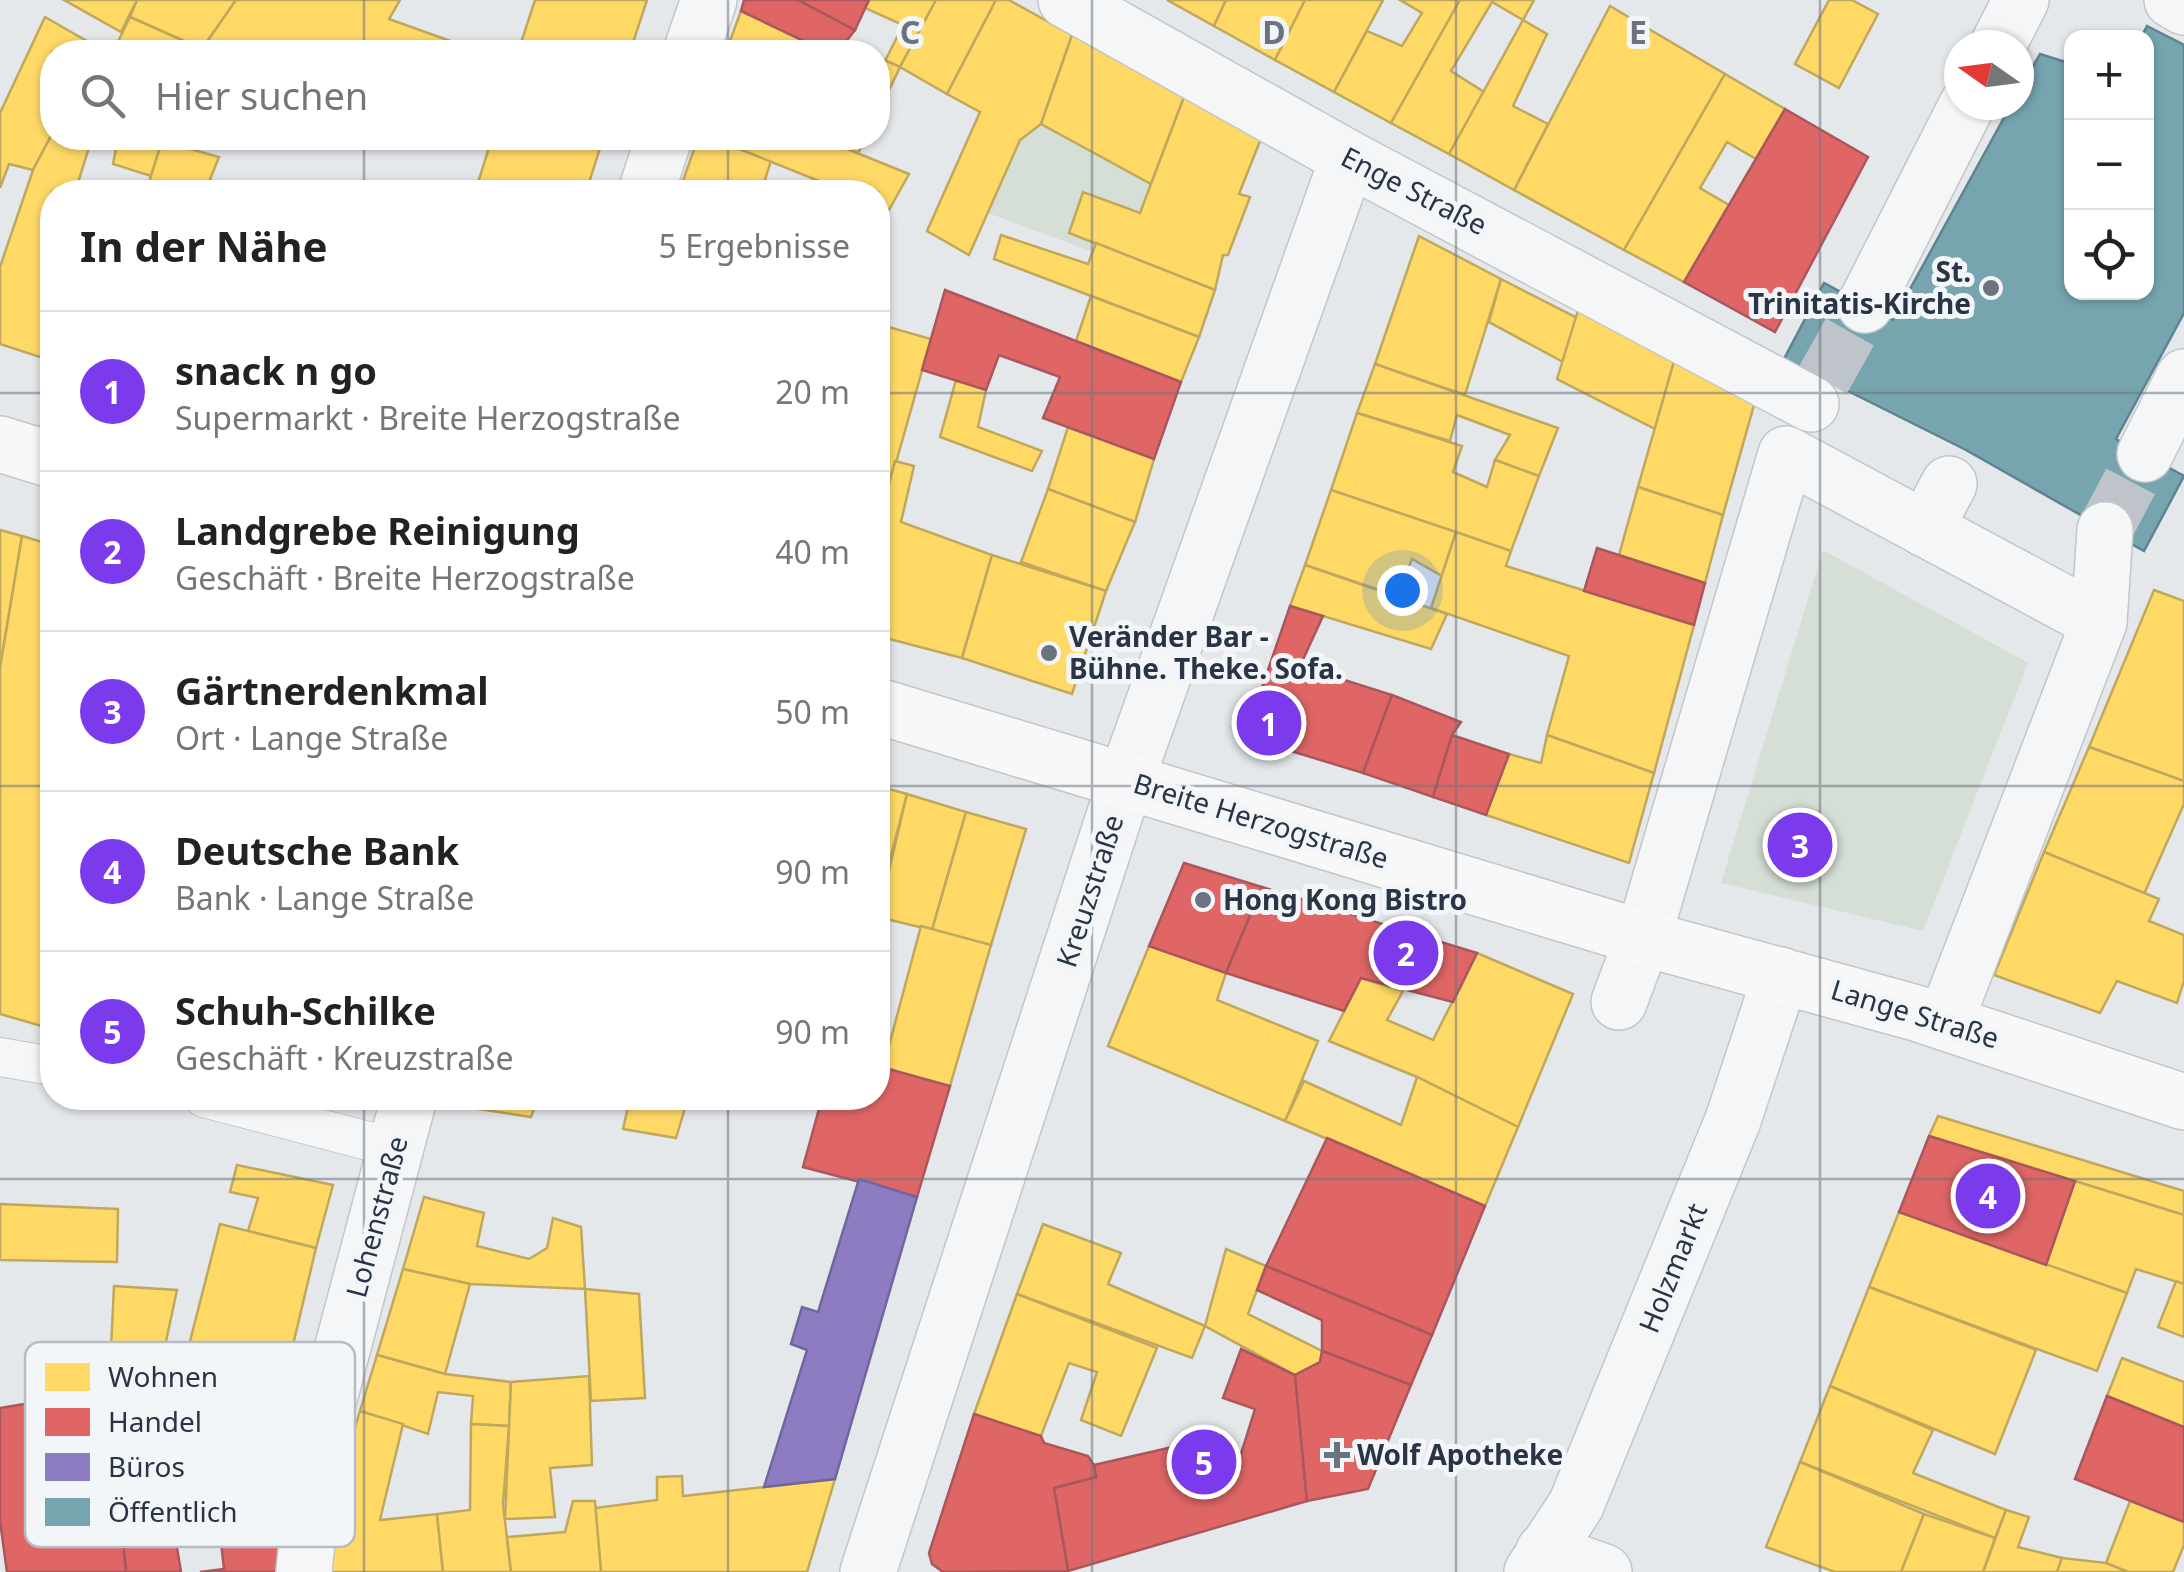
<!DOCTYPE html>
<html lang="de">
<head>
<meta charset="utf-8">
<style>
  body { margin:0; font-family:"Noto Sans",sans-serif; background:#f2f2f2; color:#222 }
  .controls { position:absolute; right:30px; top:30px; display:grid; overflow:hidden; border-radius:20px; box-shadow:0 2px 8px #0004 }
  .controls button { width:90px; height:90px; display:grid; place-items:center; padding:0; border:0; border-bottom:2px solid #e0e0e0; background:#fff; color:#222; font:50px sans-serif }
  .compass { position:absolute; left:1944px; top:30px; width:90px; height:90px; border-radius:50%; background:#fff; box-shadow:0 2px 8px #0004; rotate:284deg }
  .you { position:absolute; left:1402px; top:590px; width:35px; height:35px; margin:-25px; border:8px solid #fff; border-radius:50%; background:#1a73e8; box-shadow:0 0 0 15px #1a73e833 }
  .badge { display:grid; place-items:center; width:65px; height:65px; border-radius:50%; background:#7c3aed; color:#fff; font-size:32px; font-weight:700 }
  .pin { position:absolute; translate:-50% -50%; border:5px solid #fff; box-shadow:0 2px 10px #0006 }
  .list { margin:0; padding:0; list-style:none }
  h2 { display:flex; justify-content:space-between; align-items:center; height:130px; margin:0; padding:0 40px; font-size:42px }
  h2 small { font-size:32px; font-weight:400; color:#767676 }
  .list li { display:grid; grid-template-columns:65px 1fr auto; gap:30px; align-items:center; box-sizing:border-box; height:160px; padding:0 40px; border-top:2px solid #e0e0e0 }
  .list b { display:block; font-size:38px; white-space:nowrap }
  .list p { margin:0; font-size:32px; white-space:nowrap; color:#767676 }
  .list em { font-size:32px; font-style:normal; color:#767676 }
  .icon { flex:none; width:55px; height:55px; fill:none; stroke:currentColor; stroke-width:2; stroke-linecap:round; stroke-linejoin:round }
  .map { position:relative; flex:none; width:2184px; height:1572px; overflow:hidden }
  .search { position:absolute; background:#fff; box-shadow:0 2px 8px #0004; left:40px; top:40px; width:850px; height:110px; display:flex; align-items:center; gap:25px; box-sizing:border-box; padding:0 35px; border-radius:40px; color:#767676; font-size:38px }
  .panel { position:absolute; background:#fff; box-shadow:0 2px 8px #0004; left:40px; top:180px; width:850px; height:930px; border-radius:40px }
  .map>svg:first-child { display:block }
  .green { fill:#d5dfd5 }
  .homes { fill:#ffd966; stroke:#bfa85d; stroke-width:2.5 }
  .shops { fill:#e06666; stroke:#a9575d; stroke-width:2.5 }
  .offices { fill:#8e7cc3; stroke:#70669e; stroke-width:2.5 }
  .public { fill:#76a5af; stroke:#5f8390; stroke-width:2.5 }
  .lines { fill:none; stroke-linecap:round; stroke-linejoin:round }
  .street-tunnel { stroke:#bfc4ca; stroke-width:55; stroke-dasharray:55 28; stroke-linecap:butt }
  .lane-casing { stroke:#c3c6c9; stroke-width:40 }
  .street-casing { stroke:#c3c6c9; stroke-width:58 }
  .secondary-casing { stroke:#c3c6c9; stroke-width:58 }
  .lane { stroke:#f5f6f7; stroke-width:38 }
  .street { stroke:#f5f6f7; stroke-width:55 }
  .secondary { stroke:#f8f8f9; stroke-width:55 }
  .grid { fill:none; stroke:#6b7380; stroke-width:2.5; stroke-opacity:0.55 }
  .poi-dot { fill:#6b7380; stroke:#f3f6f9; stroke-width:4 }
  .labels { text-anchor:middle; stroke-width:10; stroke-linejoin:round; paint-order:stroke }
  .street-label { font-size:28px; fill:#293447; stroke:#f3f6f9 }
  .poi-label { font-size:28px; font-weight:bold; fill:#293447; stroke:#f3f6f9; text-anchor:start }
  .key { fill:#f3f6f9; stroke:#b6bcc4; stroke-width:2.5 }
  .key-label { font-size:28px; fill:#293447 }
  .grid-label { font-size:32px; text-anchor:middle; font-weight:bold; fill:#6b7380; stroke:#f3f6f9; stroke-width:10; stroke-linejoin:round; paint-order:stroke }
</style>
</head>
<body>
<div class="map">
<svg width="2184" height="1572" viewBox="0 0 2184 1572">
  <rect width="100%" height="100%" fill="#e5e8eb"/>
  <g class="green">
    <path d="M 1041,124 L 1151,184 L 1140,213 L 1082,193 L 1069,233 L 1096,243 L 1093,252 L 988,213 L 1020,140 Z"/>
    <path d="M 1823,550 L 2028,663 L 1923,931 L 1721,883 Z"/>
  </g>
  <g class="homes">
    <path d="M 64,0 L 137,0 L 121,32 Z"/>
    <path d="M 137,0 L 236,0 L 202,49 L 130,17 Z"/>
    <path d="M 236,0 L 400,0 L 389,19 L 481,52 L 202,49 Z"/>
    <path d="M 535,0 L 647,0 L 630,52 L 518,52 Z"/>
    <path d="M 869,0 L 936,0 L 900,67 L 885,61 L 903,25 L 865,8 Z"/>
    <path d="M 936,0 L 996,0 L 947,94 L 900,67 Z"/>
    <path d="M 996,0 L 1009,0 L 1072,35 L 1041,124 L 1020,140 L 969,255 L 927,231 L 980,112 L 947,94 Z"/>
    <path d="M 1167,0 L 1226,0 L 1214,26 Z"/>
    <path d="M 1226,0 L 1305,0 L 1275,60 L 1214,26 Z"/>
    <path d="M 1305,0 L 1383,0 L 1334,92 L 1275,60 Z"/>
    <path d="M 1400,0 L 1460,0 L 1391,123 L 1334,92 L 1367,31 L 1402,46 L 1422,13 Z"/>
    <path d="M 1460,0 L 1534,0 L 1523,20 L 1492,2 L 1451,71 L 1484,92 L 1449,154 L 1391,123 Z"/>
    <path d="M 1829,0 L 1852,0 L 1878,14 L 1839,88 L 1795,64 Z"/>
    <path d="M 1610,6 L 1725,74 L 1624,250 L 1514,190 Z"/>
    <path d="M 741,11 L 827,52 L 726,52 Z"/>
    <path d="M 45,17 L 106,52 L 52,52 L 52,134 L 33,170 L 9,164 L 0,188 L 0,113 Z"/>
    <path d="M 130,17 L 202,49 L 201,52 L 113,52 Z"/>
    <path d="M 1523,20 L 1547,34 L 1513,106 L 1548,124 L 1514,190 L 1449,154 Z"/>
    <path d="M 1072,35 L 1184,97 L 1151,184 L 1041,124 Z"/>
    <path d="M 878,57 L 900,67 L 878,113 Z"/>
    <path d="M 1725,74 L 1785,109 L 1756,159 L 1727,142 L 1700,188 L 1729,205 L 1684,282 L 1624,250 Z"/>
    <path d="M 1184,97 L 1262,136 L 1239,194 L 1250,197 L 1228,255 L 1223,255 L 1215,290 L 1069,233 L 1083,192 L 1140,213 Z"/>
    <path d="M 52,134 L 92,138 L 75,192 L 52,192 L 52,361 L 0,344 L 0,267 L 33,170 Z"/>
    <path d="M 118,138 L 163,138 L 151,176 L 113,164 Z"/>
    <path d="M 492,138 L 583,138 L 602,142 L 586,192 L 475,192 Z"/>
    <path d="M 698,138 L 712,138 L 771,161 L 761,192 L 679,192 Z"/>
    <path d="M 712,138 L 820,138 L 909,174 L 889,210 L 878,205 L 878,192 L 846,192 Z"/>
    <path d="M 828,138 L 866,138 L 858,153 Z"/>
    <path d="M 162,141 L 219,157 L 205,192 L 146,192 Z"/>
    <path d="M 1001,235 L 1088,264 L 1096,243 L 1215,290 L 1199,337 L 994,259 Z"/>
    <path d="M 1419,236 L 1501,279 L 1465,395 L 1375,364 Z"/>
    <path d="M 1501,279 L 1577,318 L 1563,362 L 1489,322 Z"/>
    <path d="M 1091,296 L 1199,337 L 1181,382 L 1076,341 Z"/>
    <path d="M 1580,304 L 1677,351 L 1655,429 L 1557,379 Z"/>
    <path d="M 878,324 L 931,339 L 878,526 Z"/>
    <path d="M 1677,351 L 1756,398 L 1723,515 L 1638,487 Z"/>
    <path d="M 1375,364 L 1558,428 L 1539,476 L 1495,460 L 1510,435 L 1457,415 L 1450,441 L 1357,413 Z"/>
    <path d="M 956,380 L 986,390 L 978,427 L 1042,451 L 1032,471 L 940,437 Z"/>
    <path d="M 1357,413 L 1462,446 L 1453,472 L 1487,487 L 1495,460 L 1539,476 L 1511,551 L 1331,490 Z"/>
    <path d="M 1068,427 L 1154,459 L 1135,522 L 1048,489 Z"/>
    <path d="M 895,461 L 914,466 L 901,522 L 992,555 L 962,658 L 878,636 L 878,526 Z"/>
    <path d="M 1638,487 L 1723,515 L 1705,583 L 1619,555 Z"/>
    <path d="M 1048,489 L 1135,522 L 1106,591 L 1021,562 Z"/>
    <path d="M 1331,490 L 1456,532 L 1442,576 L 1412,559 L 1397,596 L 1305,565 Z"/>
    <path d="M 0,530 L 22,536 L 0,668 Z"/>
    <path d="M 1456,532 L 1511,551 L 1506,566 L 1694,625 L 1654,773 L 1547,735 L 1569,656 L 1431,608 Z"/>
    <path d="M 22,536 L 52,545 L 52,1029 L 0,1014 L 0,668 Z"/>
    <path d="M 992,555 L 1106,591 L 1072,694 L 962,658 Z"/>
    <path d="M 1305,565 L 1447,614 L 1431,649 L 1290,606 Z"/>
    <path d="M 2154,590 L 2184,601 L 2184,781 L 2089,747 Z"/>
    <path d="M 1547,735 L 1654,773 L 1629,863 L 1486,815 L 1509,754 L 1541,763 Z"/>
    <path d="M 2089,747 L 2184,781 L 2184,804 L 2144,894 L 2044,852 Z"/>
    <path d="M 878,786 L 907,794 L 881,894 L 878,894 Z"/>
    <path d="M 907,794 L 966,812 L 932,930 L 878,917 Z"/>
    <path d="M 966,812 L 1026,829 L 991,945 L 932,930 Z"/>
    <path d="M 2044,852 L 2159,899 L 2149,921 L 2184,935 L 2184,981 L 2177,1003 L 2117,981 L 2100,1013 L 1994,975 Z"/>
    <path d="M 921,926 L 991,945 L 950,1086 L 883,1068 Z"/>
    <path d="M 1149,946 L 1226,973 L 1217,1000 L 1318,1041 L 1285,1121 L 1108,1046 Z"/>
    <path d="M 1477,953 L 1573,994 L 1518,1127 L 1417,1077 L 1329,1041 L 1361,978 L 1403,991 L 1387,1020 L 1433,1040 Z"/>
    <path d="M 1417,1077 L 1518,1127 L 1485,1206 L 1285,1121 L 1304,1081 L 1401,1125 Z"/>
    <path d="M 455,1098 L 538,1098 L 531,1117 L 452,1105 Z"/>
    <path d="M 630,1098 L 688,1098 L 676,1138 L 623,1129 Z"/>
    <path d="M 1938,1116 L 2184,1191 L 2184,1215 L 1929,1136 Z"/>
    <path d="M 237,1165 L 333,1185 L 316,1248 L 248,1231 L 258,1198 L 230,1192 Z"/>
    <path d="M 2075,1181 L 2184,1215 L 2184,1284 L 2136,1269 L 2127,1293 L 2046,1265 Z"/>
    <path d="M 424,1197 L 484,1213 L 477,1246 L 529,1259 L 547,1248 L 553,1218 L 581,1227 L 585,1289 L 470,1284 L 403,1269 Z"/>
    <path d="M 0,1204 L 118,1209 L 117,1262 L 0,1260 Z"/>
    <path d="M 1899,1212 L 2127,1293 L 2097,1371 L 1869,1287 Z"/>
    <path d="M 220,1224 L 316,1248 L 288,1366 L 187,1353 Z"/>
    <path d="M 1043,1224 L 1121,1253 L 1108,1284 L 1205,1326 L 1192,1358 L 1017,1294 Z"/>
    <path d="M 1226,1249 L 1266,1266 L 1248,1314 L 1322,1351 L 1320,1362 L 1295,1375 L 1205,1326 Z"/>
    <path d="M 403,1269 L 470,1284 L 445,1374 L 377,1355 Z"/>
    <path d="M 2176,1281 L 2184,1284 L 2184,1337 L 2158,1327 Z"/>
    <path d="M 114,1286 L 177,1290 L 164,1351 L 111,1348 Z"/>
    <path d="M 1869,1287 L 2036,1350 L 1995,1454 L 1830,1386 Z"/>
    <path d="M 585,1289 L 639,1294 L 645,1398 L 591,1401 Z"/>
    <path d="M 1017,1294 L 1157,1348 L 1121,1436 L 1081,1420 L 1097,1372 L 1069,1363 L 1041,1436 L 974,1414 Z"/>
    <path d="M 377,1355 L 445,1374 L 511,1382 L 509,1426 L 471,1424 L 473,1396 L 438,1392 L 428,1434 L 360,1411 Z"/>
    <path d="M 2122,1358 L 2184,1382 L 2184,1427 L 2107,1396 Z"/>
    <path d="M 589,1376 L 592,1465 L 550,1468 L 555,1517 L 505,1519 L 511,1382 Z"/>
    <path d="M 1830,1386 L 1933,1430 L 1913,1473 L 2006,1510 L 1995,1538 L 1800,1462 Z"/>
    <path d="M 360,1411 L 403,1424 L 380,1520 L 437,1514 L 443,1572 L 328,1572 L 323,1532 Z"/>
    <path d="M 471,1424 L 509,1426 L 503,1504 L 511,1572 L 443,1572 L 437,1514 L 470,1510 Z"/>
    <path d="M 1800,1462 L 1924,1514 L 1901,1572 L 1835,1572 L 1766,1547 Z"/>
    <path d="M 682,1476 L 683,1496 L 835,1479 L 807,1572 L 601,1572 L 595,1508 L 657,1500 L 657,1477 Z"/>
    <path d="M 573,1501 L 595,1501 L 601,1572 L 511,1572 L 507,1537 L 565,1532 Z"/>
    <path d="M 2130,1501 L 2184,1522 L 2184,1545 L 2173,1572 L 2128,1572 L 2106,1563 Z"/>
    <path d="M 2006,1510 L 2029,1517 L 2018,1547 L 2062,1558 L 2057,1572 L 1983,1572 Z"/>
    <path d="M 1924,1514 L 1995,1538 L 1983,1572 L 1901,1572 Z"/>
    <path d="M 2062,1558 L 2106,1563 L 2128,1572 L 2057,1572 Z"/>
  </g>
  <g class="shops">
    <path d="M 744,0 L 798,0 L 855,30 L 838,52 L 827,52 L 741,11 Z"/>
    <path d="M 798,0 L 869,0 L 855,30 Z"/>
    <path d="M 1785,109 L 1868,157 L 1775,332 L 1684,282 Z"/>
    <path d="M 945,290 L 1181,382 L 1154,459 L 1043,418 L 1060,377 L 999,355 L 986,390 L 922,370 Z"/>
    <path d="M 1597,548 L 1705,583 L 1694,625 L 1584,591 Z"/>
    <path d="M 1290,606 L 1323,616 L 1300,666 L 1392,695 L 1363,773 L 1245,737 Z"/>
    <path d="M 1392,695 L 1461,722 L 1452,735 L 1433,797 L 1363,773 Z"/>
    <path d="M 1452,735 L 1509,754 L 1486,815 L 1433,797 Z"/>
    <path d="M 1184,863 L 1262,887 L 1226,973 L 1149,946 Z"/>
    <path d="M 1262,887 L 1477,953 L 1453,1002 L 1361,978 L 1344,1011 L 1226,973 Z"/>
    <path d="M 878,1066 L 950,1086 L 917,1197 L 803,1167 L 822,1098 L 878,1098 Z"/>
    <path d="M 1929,1136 L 2075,1181 L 2046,1265 L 1899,1212 Z"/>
    <path d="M 1327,1138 L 1485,1206 L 1432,1335 L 1266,1266 Z"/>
    <path d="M 1266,1266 L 1432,1335 L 1411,1385 L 1322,1351 L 1322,1320 L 1257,1290 Z"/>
    <path d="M 111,1348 L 187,1353 L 184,1403 L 153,1401 L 181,1572 L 126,1572 L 108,1394 Z"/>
    <path d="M 1241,1349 L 1295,1375 L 1307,1501 L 1068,1571 L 1054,1488 L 1096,1477 L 1094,1465 L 1212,1438 L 1219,1455 L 1239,1460 L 1255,1409 L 1223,1398 Z"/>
    <path d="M 1322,1351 L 1411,1385 L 1368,1489 L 1307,1501 L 1295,1375 L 1320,1362 Z"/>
    <path d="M 79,1395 L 95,1510 L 119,1505 L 126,1572 L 7,1572 L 0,1521 L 0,1408 Z"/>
    <path d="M 2107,1396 L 2184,1427 L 2184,1522 L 2075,1479 Z"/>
    <path d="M 974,1414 L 1041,1436 L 1044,1443 L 1088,1456 L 1094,1465 L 1096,1477 L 1054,1488 L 1068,1571 L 943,1572 L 932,1564 L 929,1553 Z"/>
    <path d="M 282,1507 L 278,1572 L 200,1572 L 224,1569 L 218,1516 Z"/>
  </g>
  <path class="offices" d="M 859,1179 L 917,1197 L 835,1479 L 764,1487 L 807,1350 L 791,1344 L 802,1307 L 818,1312 Z"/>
  <path class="public" d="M 2147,26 L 2184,45 L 2184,313 L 2116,439 L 2184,476 L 2144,551 L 1966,450 L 1784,359 L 1824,283 L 1893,320 L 2011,105 L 2019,105 L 2019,91 L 2040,54 L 2072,64 L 2072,292 L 2146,292 L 2146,38 L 2141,38 Z"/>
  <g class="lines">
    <g class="street-tunnel">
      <path d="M 1823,380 L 1865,305"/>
      <path d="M 2105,530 L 2145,454"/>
    </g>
    <defs>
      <g id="lane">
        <path d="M 0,1057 L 52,1066"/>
        <path d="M 204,1098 L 395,1148"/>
      </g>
      <g id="street">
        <path d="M 1066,0 L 1348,158 L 1811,404"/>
        <path d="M 2172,0 L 2184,7"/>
        <path d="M 1998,45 L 2021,0"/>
        <path d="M 691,52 L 709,0"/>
        <path d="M 646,192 L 664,138"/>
        <path d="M 1865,305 L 1967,105"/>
        <path d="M 2145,454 L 2184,377"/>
        <path d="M 1925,529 L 1949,484"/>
        <path d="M 2099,622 L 2105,530"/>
        <path d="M 1619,1002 L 1643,938 L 1786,454 L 2099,622 L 1945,1022"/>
        <path d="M 1544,1551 L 1604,1572"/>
        <path d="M 304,1572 L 316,1448 L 409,1098"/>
        <path d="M 868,1572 L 1126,780 L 1348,158"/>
        <path d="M 1532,1572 L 1576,1505 L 1733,1120 L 1781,975"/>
      </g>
      <g id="secondary">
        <path d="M 0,444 L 52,460"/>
        <path d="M 878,706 L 1643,938 L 1916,1013 L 2184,1102"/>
      </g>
    </defs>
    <use href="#lane" class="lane-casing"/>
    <use href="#street" class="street-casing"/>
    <use href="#secondary" class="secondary-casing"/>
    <use href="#lane" class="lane"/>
    <use href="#street" class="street"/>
    <use href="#secondary" class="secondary"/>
  </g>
  <path class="grid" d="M 364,0 L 364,52M 728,0 L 728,52M 1092,0 L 1092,1572M 1456,0 L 1456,1572M 1820,0 L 1820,1572M 364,138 L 364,192M 728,138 L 728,192M 0,393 L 52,393M 878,393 L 2184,393M 0,786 L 52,786M 878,786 L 2184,786M 364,1098 L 364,1572M 728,1098 L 728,1572M 0,1179 L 2184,1179"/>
  <g class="poi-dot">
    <circle cx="1991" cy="288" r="10"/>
    <circle cx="1049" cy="653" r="10"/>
    <circle cx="1203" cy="900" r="10"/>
    <path d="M1332 1440h10v10h10v10h-10v10h-10v-10h-10v-10h10z"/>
  </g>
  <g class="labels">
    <g class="street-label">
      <text transform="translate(1414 191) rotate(27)" y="10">Enge Straße</text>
      <text transform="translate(1261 821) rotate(17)" y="10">Breite Herzogstraße</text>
      <text transform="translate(1090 891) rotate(-72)" y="10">Kreuzstraße</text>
      <text transform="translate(1915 1014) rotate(17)" y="10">Lange Straße</text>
      <text transform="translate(377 1217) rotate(-75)" y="10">Lohenstraße</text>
      <text transform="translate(1673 1268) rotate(-68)" y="10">Holzmarkt</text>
    </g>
    <g class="poi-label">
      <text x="1971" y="282" text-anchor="end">St.<tspan x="1971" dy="32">Trinitatis-Kirche</tspan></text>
      <text x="1069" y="647">Veränder Bar -<tspan x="1069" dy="32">Bühne. Theke. Sofa.</tspan></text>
      <text x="1223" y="910">Hong Kong Bistro</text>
      <text x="1357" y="1465">Wolf Apotheke</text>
    </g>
  </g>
  <rect x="25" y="1342" width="330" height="205" rx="15" class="key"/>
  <rect x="45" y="1363" width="45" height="28" fill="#ffd966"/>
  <rect x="45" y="1408" width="45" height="28" fill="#e06666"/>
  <rect x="45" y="1453" width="45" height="28" fill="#8e7cc3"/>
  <rect x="45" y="1498" width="45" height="28" fill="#76a5af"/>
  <g class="key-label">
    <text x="108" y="1387">Wohnen</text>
    <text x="108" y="1432">Handel</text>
    <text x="108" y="1477">Büros</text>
    <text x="108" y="1522">Öffentlich</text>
  </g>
  <g class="grid-label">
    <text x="910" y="44">C</text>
    <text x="1274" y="44">D</text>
    <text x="1638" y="44">E</text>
  </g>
</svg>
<div class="controls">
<button>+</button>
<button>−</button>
<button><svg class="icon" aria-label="locate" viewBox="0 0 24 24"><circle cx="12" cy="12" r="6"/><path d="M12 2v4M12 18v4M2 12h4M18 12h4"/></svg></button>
</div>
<svg class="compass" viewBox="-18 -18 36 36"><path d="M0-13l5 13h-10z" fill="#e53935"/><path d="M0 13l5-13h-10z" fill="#767676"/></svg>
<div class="you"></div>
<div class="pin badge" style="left:1269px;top:723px">1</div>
<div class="pin badge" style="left:1406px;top:953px">2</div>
<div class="pin badge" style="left:1800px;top:845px">3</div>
<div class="pin badge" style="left:1988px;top:1196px">4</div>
<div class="pin badge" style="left:1204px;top:1462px">5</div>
<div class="search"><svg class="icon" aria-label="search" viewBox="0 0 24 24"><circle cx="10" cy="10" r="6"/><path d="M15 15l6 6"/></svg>Hier suchen</div>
<section class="panel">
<h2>In der Nähe<small>5 Ergebnisse</small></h2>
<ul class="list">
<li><span class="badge">1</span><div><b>snack n go</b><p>Supermarkt · Breite Herzogstraße</p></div><em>20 m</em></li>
<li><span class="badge">2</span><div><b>Landgrebe Reinigung</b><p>Geschäft · Breite Herzogstraße</p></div><em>40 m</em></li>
<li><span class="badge">3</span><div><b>Gärtnerdenkmal</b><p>Ort · Lange Straße</p></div><em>50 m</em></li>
<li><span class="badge">4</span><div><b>Deutsche Bank</b><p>Bank · Lange Straße</p></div><em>90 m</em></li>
<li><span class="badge">5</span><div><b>Schuh-Schilke</b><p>Geschäft · Kreuzstraße</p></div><em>90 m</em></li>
</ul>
</section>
</div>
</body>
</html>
